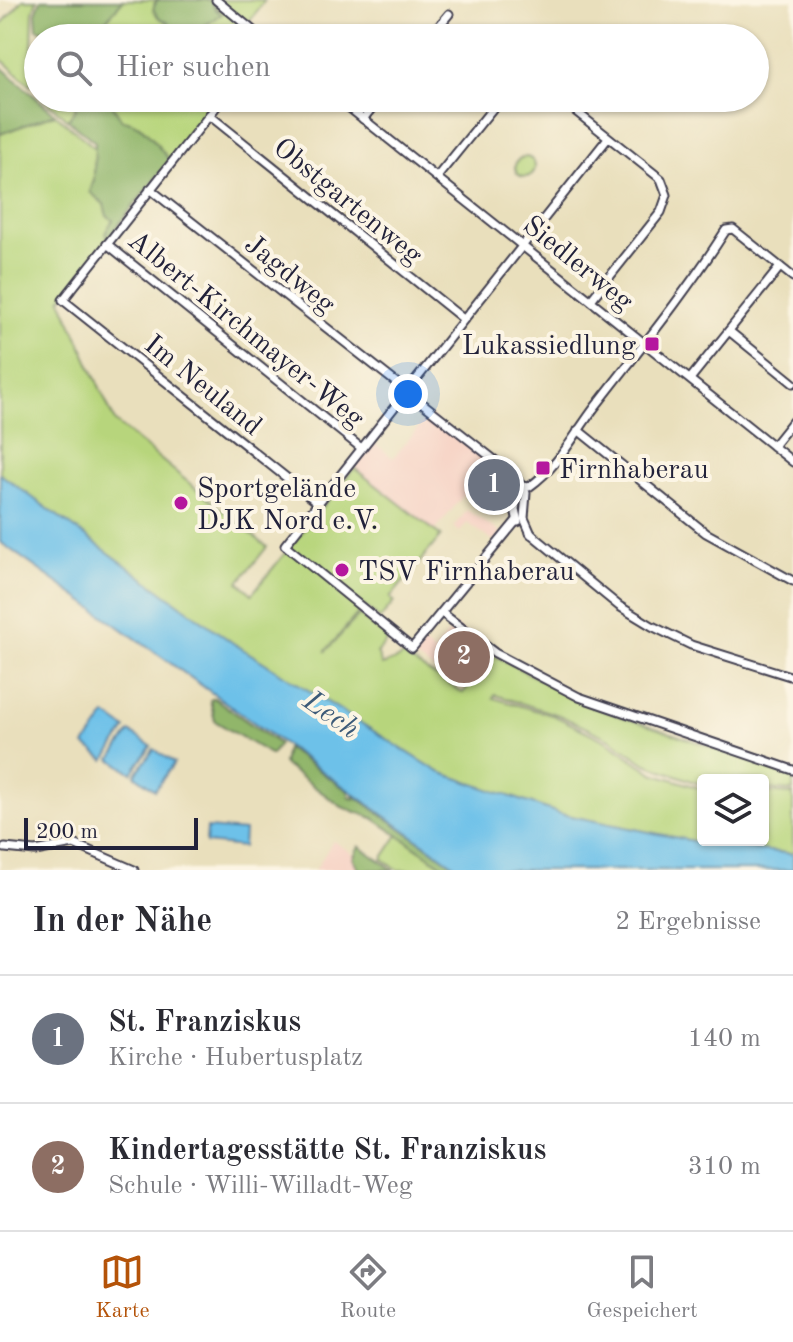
<!DOCTYPE html>
<html lang="de">
<head>
<meta charset="utf-8">
<style>
  body { margin:0; font-family:"Old Standard TT",serif; background:#f7f7f7; color:#2b2b33 }
  .controls { position:absolute; right:24px; bottom:24px; display:grid; overflow:hidden; border-radius:8px; box-shadow:0 2px 6px #0004 }
  .controls button { width:72px; height:72px; display:grid; place-items:center; padding:0; border:0; border-bottom:2px solid #e1e1e2; background:#fff; color:#2b2b33; font:40px sans-serif }
  .scale { position:absolute; left:24px; bottom:20px; width:174px; box-sizing:border-box; padding-left:8px; border:4px solid #22223b; border-top:0; font-size:22px; line-height:28px; white-space:nowrap; color:#22223b; -webkit-text-stroke:6px #fcf5e5; paint-order:stroke }
  .you { position:absolute; left:408px; top:394px; width:28px; height:28px; margin:-20px; border:6px solid #fff; border-radius:50%; background:#1a73e8; box-shadow:0 0 0 12px #1a73e833 }
  .badge { display:grid; place-items:center; width:52px; height:52px; border-radius:50%; background:#b45309; color:#fff; font-size:26px; font-weight:700 }
  .pin { position:absolute; translate:-50% -50%; border:4px solid #fff; box-shadow:0 2px 8px #0006 }
  .list { margin:0; padding:0; list-style:none }
  h2 { display:flex; justify-content:space-between; align-items:center; height:104px; margin:0; padding:0 32px; font-size:34px }
  h2 small { font-size:26px; font-weight:400; color:#7c7c81 }
  .list li { display:grid; grid-template-columns:52px 1fr auto; gap:24px; align-items:center; box-sizing:border-box; height:128px; padding:0 32px; border-top:2px solid #e1e1e2 }
  .list b { display:block; font-size:30px; white-space:nowrap }
  .list p { margin:0; font-size:26px; white-space:nowrap; color:#7c7c81 }
  .list em { font-size:26px; font-style:normal; color:#7c7c81 }
  .icon { flex:none; width:44px; height:44px; fill:none; stroke:currentColor; stroke-width:2; stroke-linecap:round; stroke-linejoin:round }
  .map { position:relative; flex:none; width:793px; height:870px; overflow:hidden }
  .search { position:absolute; background:#fff; box-shadow:0 2px 6px #0004; left:24px; right:24px; top:24px; height:88px; display:flex; align-items:center; gap:20px; box-sizing:border-box; padding:0 28px; border-radius:44px; color:#7c7c81; font-size:30px }
  .sheet { height:360px; background:#fff }
  nav { display:flex; justify-content:space-around; align-items:center; box-sizing:border-box; height:112px; border-top:2px solid #e1e1e2; background:#fff; font-size:22px; color:#7c7c81 }
  nav a { display:grid; justify-items:center; gap:4px }
  nav .on { color:#b45309 }
  .map>svg:first-child { display:block }
  .built { fill:#f6d2c4 }
  .green { fill:#b7d57b; stroke:#6c7c5b; stroke-width:2 }
  .forest { fill:#91b66b; stroke:#5a6c53; stroke-width:2 }
  .water { fill:#6dc1e9; stroke:#487292; stroke-width:2 }
  .lines { fill:none; stroke-linecap:round; stroke-linejoin:round }
  .minor-casing { stroke:#403e4e; stroke-width:11 }
  .minor { stroke:#fff; stroke-width:7 }
  .poi-dot { fill:#b5179e; stroke:#fcf5e5; stroke-width:3 }
  .labels { text-anchor:middle; stroke-width:8; stroke-linejoin:round; paint-order:stroke }
  .street-label { font-size:28px; fill:#22223b; stroke:#fcf5e5 }
  .poi-label { font-size:28px; fill:#22223b; stroke:#fcf5e5; text-anchor:start }
  .water-label { font-size:30px; font-style:italic; fill:#3c5a78; stroke:#fcf5e5 }
</style>
</head>
<body>
<div class="map">
<svg width="793" height="870" viewBox="0 0 793 870">
  <rect width="100%" height="100%" fill="#fcf5e5"/>
  <filter id="ink" filterUnits="userSpaceOnUse"><feTurbulence type="fractalNoise" baseFrequency=".0125" numOctaves="2"/><feDisplacementMap in="SourceGraphic" scale="16" xChannelSelector="R" yChannelSelector="G"/><feConvolveMatrix kernelMatrix="1 2 1 2 8 2 1 2 1" color-interpolation-filters="sRGB"/></filter>
  <filter id="wash" filterUnits="userSpaceOnUse"><feTurbulence type="fractalNoise" baseFrequency=".006" numOctaves="4" result="noise"/><feDisplacementMap in="SourceGraphic" scale="32" xChannelSelector="R" yChannelSelector="G"/><feGaussianBlur stdDeviation="1.8" result="paint"/><feColorMatrix in="noise" values="0 0 0 0 0 0 0 0 0 0 0 0 0 0 0 0 0 1.4 0 .05"/><feComposite in="paint" operator="in"/></filter>
  <g filter="url(#wash)">
    <rect width="100%" height="100%" fill="#e9dfbc"/>
    <g class="built">
      <path d="M 429,415 L 489,463 L 435,531 L 351,465 L 371,440 L 393,458 Z"/>
      <path d="M 467,510 L 501,533 L 494,541 L 467,523 L 460,532 L 454,527 Z"/>
      <path d="M 455,625 L 492,654 L 466,689 L 412,656 L 423,644 L 434,652 Z"/>
      <path d="M 333,841 L 379,870 L 315,870 Z"/>
    </g>
    <g class="green">
      <path d="M 23,0 L 37,0 L 33,12 L 31,86 L 0,58 L 0,26 Z"/>
      <path d="M 123,0 L 157,0 L 154,4 L 188,37 L 221,14 L 211,0 L 256,38 L 91,38 Z"/>
      <path d="M 219,0 L 265,0 L 247,25 Z"/>
      <path d="M 43,98 L 65,98 L 78,107 L 68,120 Z"/>
      <path d="M 108,98 L 219,98 L 170,160 C 154,145 148,123 122,121 Z"/>
      <path d="M 55,114 L 95,148 L 94,180 L 90,192 L 104,204 L 107,216 L 113,220 L 108,238 L 61,300 L 115,422 L 267,547 L 239,582 L 252,594 L 354,468 L 441,536 L 390,598 L 394,602 L 380,619 L 364,606 L 325,652 L 359,615 L 389,639 L 377,653 L 382,665 L 401,658 L 406,651 L 407,659 L 463,693 L 492,654 L 587,705 L 793,774 L 793,791 L 763,789 L 763,780 L 703,780 L 703,785 L 646,764 L 610,739 L 559,715 L 495,695 L 493,698 L 555,716 L 608,742 L 653,773 L 703,789 L 703,840 L 763,840 L 763,792 L 793,794 L 793,854 L 703,843 L 561,814 L 439,772 L 233,643 L 0,474 L 0,134 Z"/>
      <circle cx="525" cy="167" r="10"/>
      <path d="M 398,835 L 449,870 L 398,870 L 382,859 Z"/>
    </g>
    <g class="forest">
      <path d="M 41,0 L 123,0 L 91,38 L 49,38 L 47,31 L 37,29 L 36,13 Z"/>
      <path d="M 157,0 L 211,0 L 215,9 L 222,14 L 188,37 L 177,30 L 171,32 L 169,23 L 158,17 L 153,9 Z"/>
      <path d="M 0,66 L 55,114 L 0,134 Z"/>
      <path d="M 65,98 L 108,98 L 122,120 C 148,123 154,145 170,160 L 108,238 L 105,233 L 113,220 L 107,216 L 104,204 L 90,192 L 94,180 L 95,142 L 68,120 L 77,107 Z"/>
      <path d="M 214,698 L 279,744 L 271,755 L 215,721 L 210,700 Z"/>
      <path d="M 286,748 L 348,791 L 350,798 L 354,799 L 353,795 L 461,870 L 449,870 L 373,818 L 342,807 L 283,764 Z"/>
      <path d="M 359,846 L 393,870 L 359,870 L 353,858 Z"/>
    </g>
    <g class="water">
      <path d="M 0,474 L 233,643 L 439,772 L 561,814 L 703,843 L 793,854 L 793,870 L 461,870 L 0,542 Z"/>
      <path d="M 106,715 L 126,729 L 105,760 L 85,745 Z"/>
      <path d="M 130,732 L 151,746 L 132,773 L 111,759 Z"/>
      <path d="M 154,749 L 174,763 L 155,790 L 135,775 Z"/>
      <path d="M 207,828 L 244,831 L 243,847 L 206,843 Z"/>
    </g>
  </g>
  <g filter="url(#ink)">
    <g class="lines">
      <defs>
        <g id="minor">
          <path d="M 216,0 L 262,38"/>
          <path d="M 429,38 L 449,14"/>
          <path d="M 223,98 L 63,300 L 317,502"/>
          <path d="M 337,98 L 793,462"/>
          <path d="M 559,98 L 661,179 L 667,195 L 661,212 L 591,300"/>
          <path d="M 209,115 L 462,318"/>
          <path d="M 363,119 L 380,98"/>
          <path d="M 437,177 L 501,98"/>
          <path d="M 150,189 L 515,476 L 526,493 L 524,518 L 531,534"/>
          <path d="M 107,244 L 360,447"/>
          <path d="M 729,331 L 793,383"/>
          <path d="M 690,379 L 780,267"/>
          <path d="M 578,430 L 706,533 L 793,581"/>
          <path d="M 773,446 L 793,421"/>
          <path d="M 522,486 L 529,487 C 559,466 573,436 595,407 C 640,349 686,293 726,230 L 733,229 L 793,277"/>
          <path d="M 517,520 L 412,648 L 285,545 L 608,138"/>
          <path d="M 518,522 L 515,509 L 520,485"/>
          <path d="M 530,533 L 619,606 L 652,626 L 691,645 L 793,677"/>
          <path d="M 442,613 L 495,653 L 579,697 L 793,770"/>
          <path d="M 5,848 L 35,851 L 74,844 L 134,870"/>
        </g>
      </defs>
      <use href="#minor" class="minor-casing"/>
      <use href="#minor" class="minor"/>
    </g>
  </g>
  <g class="poi-dot">
    <rect x="644" y="336" width="16" height="16" rx="4"/>
    <rect x="535" y="460" width="16" height="16" rx="4"/>
    <circle cx="181" cy="503" r="8"/>
    <circle cx="342" cy="570" r="8"/>
  </g>
  <g class="labels">
    <g class="street-label">
      <text transform="translate(349 200) rotate(39)" y="10">Obstgartenweg</text>
      <text transform="translate(579 262) rotate(39)" y="10">Siedlerweg</text>
      <text transform="translate(291 273) rotate(39)" y="10">Jagdweg</text>
      <text transform="translate(247 328) rotate(39)" y="10">Albert-Kirchmayer-Weg</text>
      <text transform="translate(204 384) rotate(39)" y="10">Im Neuland</text>
    </g>
    <g class="poi-label">
      <text x="636" y="354" text-anchor="end">Lukassiedlung</text>
      <text x="559" y="478">Firnhaberau</text>
      <text x="197" y="497">Sportgelände<tspan x="197" dy="32">DJK Nord e.V.</tspan></text>
      <text x="358" y="580">TSV Firnhaberau</text>
    </g>
    <g class="water-label">
      <text transform="translate(332 714) rotate(35)" y="10">Lech</text>
    </g>
  </g>
</svg>
<div class="controls">
<button><svg class="icon" aria-label="layers" viewBox="0 0 24 24"><path d="M12 4l9 5-9 5-9-5zM3 14l9 5 9-5"/></svg></button>
</div>
<div class="scale">200 m</div>
<div class="you"></div>
<div class="pin badge" style="left:494px;top:485px;background:#6b7280">1</div>
<div class="pin badge" style="left:464px;top:657px;background:#8d6e63">2</div>
<div class="search"><svg class="icon" aria-label="search" viewBox="0 0 24 24"><circle cx="10" cy="10" r="6"/><path d="M15 15l6 6"/></svg>Hier suchen</div>
</div>
<section class="sheet">
<h2>In der Nähe<small>2 Ergebnisse</small></h2>
<ul class="list">
<li><span class="badge" style="background:#6b7280">1</span><div><b>St. Franziskus</b><p>Kirche · Hubertusplatz</p></div><em>140 m</em></li>
<li><span class="badge" style="background:#8d6e63">2</span><div><b>Kindertagesstätte St. Franziskus</b><p>Schule · Willi-Willadt-Weg</p></div><em>310 m</em></li>
</ul>
</section>
<nav>
<a class="on"><svg class="icon" aria-label="map" viewBox="0 0 24 24"><path d="M3 6l6-2 6 2 6-2v14l-6 2-6-2-6 2zM9 4v14M15 6v14"/></svg>Karte</a>
<a><svg class="icon" aria-label="directions" viewBox="0 0 24 24"><path d="M12 3l9 9-9 9-9-9zM9 14v-3h6M13 9l2 2-2 2"/></svg>Route</a>
<a><svg class="icon" aria-label="saved" viewBox="0 0 24 24"><path d="M7 4h10v16l-5-4-5 4z"/></svg>Gespeichert</a>
</nav>
</body>
</html>
